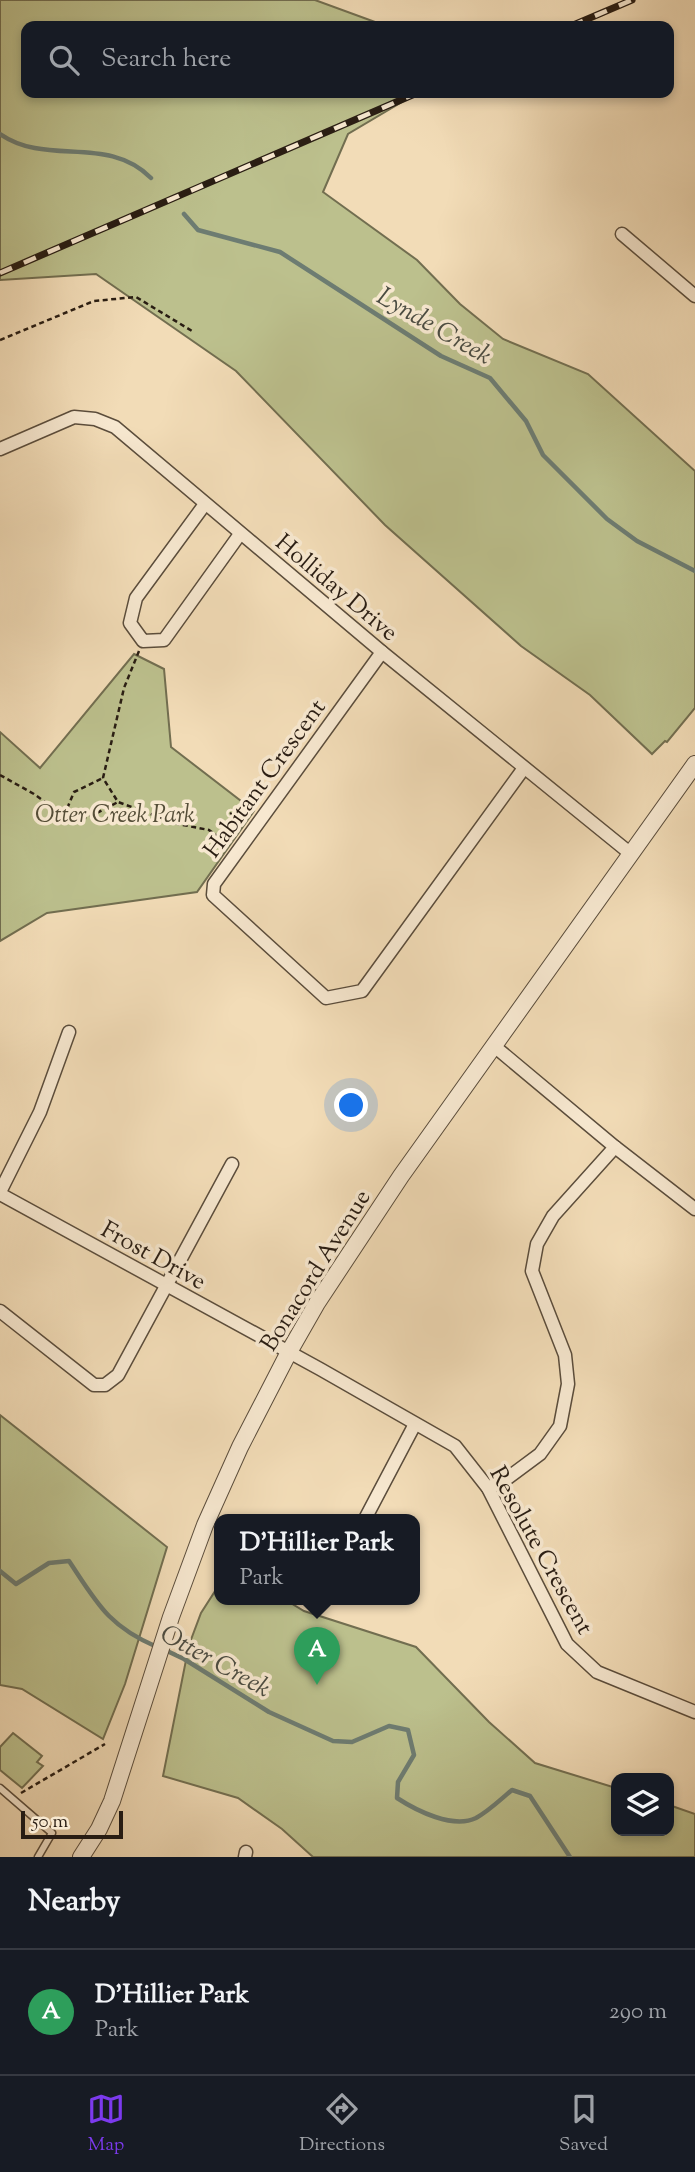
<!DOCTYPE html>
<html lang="en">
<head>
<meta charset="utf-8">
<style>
  body { margin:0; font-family:"Sorts Mill Goudy",serif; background:#20242c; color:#f1f3f6 }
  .controls { position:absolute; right:21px; bottom:21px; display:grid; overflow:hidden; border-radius:14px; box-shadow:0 4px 10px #0003 }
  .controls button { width:63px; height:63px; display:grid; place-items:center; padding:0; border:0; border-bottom:2px solid #363941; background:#171b24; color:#f1f3f6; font:35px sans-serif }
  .scale { position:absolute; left:21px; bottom:18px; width:102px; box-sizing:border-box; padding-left:7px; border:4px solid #291d13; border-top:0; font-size:19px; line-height:24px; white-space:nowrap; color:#291d13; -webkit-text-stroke:5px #f7e8d0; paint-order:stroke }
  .you { position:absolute; left:352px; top:1106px; width:24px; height:24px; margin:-18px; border:5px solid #fff; border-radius:50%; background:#1a73e8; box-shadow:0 0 0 10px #1a73e833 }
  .badge { display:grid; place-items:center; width:46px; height:46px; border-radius:50%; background:#7c3aed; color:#fff; font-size:23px; font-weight:700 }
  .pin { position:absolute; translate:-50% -58px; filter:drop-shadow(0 2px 4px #0008) }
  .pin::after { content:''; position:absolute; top:37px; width:24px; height:21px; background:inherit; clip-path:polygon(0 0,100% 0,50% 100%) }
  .popup { position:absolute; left:214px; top:1514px; width:206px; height:91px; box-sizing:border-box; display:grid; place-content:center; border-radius:14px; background:#171b24; filter:drop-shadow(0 2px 5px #0005); font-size:23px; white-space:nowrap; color:#9ea1a6 }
  .popup b { font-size:26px; color:#f1f3f6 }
  .popup::after { content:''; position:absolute; left:50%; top:100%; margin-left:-14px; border:14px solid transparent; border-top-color:#171b24 }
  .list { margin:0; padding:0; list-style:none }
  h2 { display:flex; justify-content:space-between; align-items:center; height:91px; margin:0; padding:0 28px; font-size:30px }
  h2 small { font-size:23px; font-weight:400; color:#9ea1a6 }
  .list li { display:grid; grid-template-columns:46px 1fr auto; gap:21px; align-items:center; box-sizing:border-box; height:126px; padding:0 28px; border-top:2px solid #363941 }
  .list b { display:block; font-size:26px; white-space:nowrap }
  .list p { margin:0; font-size:23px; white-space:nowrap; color:#9ea1a6 }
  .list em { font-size:23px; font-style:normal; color:#9ea1a6 }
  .icon { flex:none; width:38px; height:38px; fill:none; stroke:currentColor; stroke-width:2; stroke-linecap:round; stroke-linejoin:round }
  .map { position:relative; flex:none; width:695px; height:1857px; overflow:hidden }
  .search { position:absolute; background:#171b24; box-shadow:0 4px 10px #0003; left:21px; right:21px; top:21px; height:77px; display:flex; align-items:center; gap:18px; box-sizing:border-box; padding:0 24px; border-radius:14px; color:#9ea1a6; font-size:26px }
  .sheet { height:217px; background:#171b24 }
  nav { display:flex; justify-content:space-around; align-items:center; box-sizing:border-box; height:98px; border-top:2px solid #363941; background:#171b24; font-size:19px; color:#9ea1a6 }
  nav a { display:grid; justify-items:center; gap:4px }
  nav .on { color:#7c3aed }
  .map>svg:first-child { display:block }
  .green { fill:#bcc08d; stroke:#726e50; stroke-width:2 }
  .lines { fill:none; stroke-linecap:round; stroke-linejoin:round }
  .stream { stroke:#6d7c72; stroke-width:4.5 }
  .service-casing { stroke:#5b4d3c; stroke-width:9 }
  .minor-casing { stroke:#5b4d3c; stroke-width:15 }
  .tertiary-casing { stroke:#5b4d3c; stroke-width:18 }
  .path { stroke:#291d13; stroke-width:2.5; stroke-dasharray:5 3.5; stroke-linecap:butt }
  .service { stroke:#f7e8d0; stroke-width:6 }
  .minor { stroke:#f7e8d0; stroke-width:12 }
  .tertiary { stroke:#f7e8d0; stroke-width:16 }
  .rail-casing { stroke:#291d13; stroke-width:7 }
  .rail { stroke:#f7e8d0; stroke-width:4.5; stroke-dasharray:13; stroke-linecap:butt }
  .labels { text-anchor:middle; stroke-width:7; stroke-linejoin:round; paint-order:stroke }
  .street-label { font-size:24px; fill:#291d13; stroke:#f7e8d0 }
  .park-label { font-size:24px; font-style:italic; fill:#554e38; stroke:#f7e8d0 }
  .water-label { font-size:26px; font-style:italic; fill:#4b4c42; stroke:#f7e8d0 }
</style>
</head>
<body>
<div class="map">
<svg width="695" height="1857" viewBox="0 0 695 1857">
  <rect width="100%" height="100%" fill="#f2dcb7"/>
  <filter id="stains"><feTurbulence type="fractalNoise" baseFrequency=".00286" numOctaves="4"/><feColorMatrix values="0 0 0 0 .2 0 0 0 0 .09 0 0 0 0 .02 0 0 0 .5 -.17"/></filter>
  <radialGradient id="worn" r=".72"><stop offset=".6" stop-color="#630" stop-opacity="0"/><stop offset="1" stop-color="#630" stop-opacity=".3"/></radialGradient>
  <g class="green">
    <path d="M 0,0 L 315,0 L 386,26 L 26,26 L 26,93 L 417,93 L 348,134 L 323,192 L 417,260 L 460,304 L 503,339 L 588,374 L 695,471 L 695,708 L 667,742 L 665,741 L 652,754 L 590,695 L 521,646 L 385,525 L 236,371 L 96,274 L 0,280 Z"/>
    <path d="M 134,654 L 164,669 L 171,747 L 254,811 L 197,892 L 47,913 L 0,941 L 0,732 L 40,768 Z"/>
    <path d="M 0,1415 L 167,1547 L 125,1684 L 103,1739 L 22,1689 L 0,1685 Z"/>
    <path d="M 219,1585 L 219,1599 L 284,1599 L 304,1611 L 416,1647 L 489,1722 L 535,1763 L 616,1788 L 616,1831 L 669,1831 L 669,1805 L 695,1814 L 695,1857 L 313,1857 L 282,1829 L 238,1798 L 163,1776 L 189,1645 L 201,1613 Z"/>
    <path d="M 13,1733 L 42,1756 L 37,1762 L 43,1766 L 22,1788 L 0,1770 L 0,1747 Z"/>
  </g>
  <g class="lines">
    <g class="stream">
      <path d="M 0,134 C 48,167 107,134 151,178"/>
      <path d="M 184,214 L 198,230 L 280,252 L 441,356 L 490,378 L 526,421 L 543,455 L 607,519 L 637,541 L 695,571"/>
      <path d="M 0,1571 L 16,1584 L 49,1563 L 69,1561 C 97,1603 108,1626 157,1647"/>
      <path d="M 165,1650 L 184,1659 L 269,1712 L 333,1741 L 352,1742 L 389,1726 L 408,1730 L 414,1755 L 398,1782 L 397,1798 C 417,1811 453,1829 476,1818 C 489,1811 501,1799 512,1790 L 530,1796 L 570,1857"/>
    </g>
    <defs>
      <path id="service" d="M 0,1788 L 52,1833 L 38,1857"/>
      <g id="minor">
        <path d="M 622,234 L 695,296"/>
        <path d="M 0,449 L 74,417 L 95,419 L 115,427 L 382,652 L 631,854"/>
        <path d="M 205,504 L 136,598 L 130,623 L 143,641 L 164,640 L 240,534"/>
        <path d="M 382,652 L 214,884 L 213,895 L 326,998 L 362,991 L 524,768"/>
        <path d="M 494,1046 L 615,1147 L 695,1209"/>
        <path d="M 0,1192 L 40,1112 L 69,1032"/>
        <path d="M 0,1194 L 320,1369 L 455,1446 L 488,1488 L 567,1644 L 597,1672 L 695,1712"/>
        <path d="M 0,1311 L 94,1385 L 105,1385 L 118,1375 L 232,1164"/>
        <path d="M 488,1488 L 505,1480 L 540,1454 L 560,1426 L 568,1384 L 565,1355 L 532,1271 L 537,1244 L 553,1216 L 615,1147"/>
        <path d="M 365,1519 L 415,1424"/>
        <path d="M 245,1857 L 246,1852"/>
      </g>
      <path id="tertiary" d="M 81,1857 L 99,1829 L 112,1801 L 171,1617 L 205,1525 L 240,1447 L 289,1352 L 317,1303 L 401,1176 L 695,764"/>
    </defs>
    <use href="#service" class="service-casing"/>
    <use href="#minor" class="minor-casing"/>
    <use href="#tertiary" class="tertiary-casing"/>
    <g class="path">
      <path d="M 0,340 L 94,301 L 136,297 L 192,331"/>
      <path d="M 139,651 L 124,688 L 103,778 L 118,802 L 178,824 L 209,830 L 227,843"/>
      <path d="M 0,775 L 34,794 L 64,816 L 87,818 L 118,802"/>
      <path d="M 64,816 L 74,792 L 103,778"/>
      <path d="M 21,1793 L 105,1744"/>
    </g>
    <use href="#service" class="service"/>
    <use href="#minor" class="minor"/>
    <use href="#tertiary" class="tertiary"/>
    <defs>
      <g id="rail">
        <path d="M 571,26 L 632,0"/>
        <path d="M 0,273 L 417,93"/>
      </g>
    </defs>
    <use href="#rail" class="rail-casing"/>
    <use href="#rail" class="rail"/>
  </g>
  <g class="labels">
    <g class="street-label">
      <text transform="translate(337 587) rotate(40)" y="8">Holliday Drive</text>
      <text transform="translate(264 778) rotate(-54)" y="8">Habitant Crescent</text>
      <text transform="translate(154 1255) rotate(29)" y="8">Frost Drive</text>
      <text transform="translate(315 1270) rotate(-58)" y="8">Bonacord Avenue</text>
      <text transform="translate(542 1550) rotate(61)" y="8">Resolute Crescent</text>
    </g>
    <g class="park-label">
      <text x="115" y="822">Otter Creek Park</text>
    </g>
    <g class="water-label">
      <text transform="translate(435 325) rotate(30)" y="9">Lynde Creek</text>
      <text transform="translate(216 1660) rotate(29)" y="9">Otter Creek</text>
    </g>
  </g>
  <rect width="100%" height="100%" filter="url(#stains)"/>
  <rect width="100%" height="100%" fill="url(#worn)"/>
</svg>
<div class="controls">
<button><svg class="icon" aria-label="layers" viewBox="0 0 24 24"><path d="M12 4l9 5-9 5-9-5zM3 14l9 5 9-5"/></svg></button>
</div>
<div class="scale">50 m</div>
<div class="you"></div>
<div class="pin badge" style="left:317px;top:1685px;background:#2e9e5b">A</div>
<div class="popup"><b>D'Hillier Park</b>Park</div>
<div class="search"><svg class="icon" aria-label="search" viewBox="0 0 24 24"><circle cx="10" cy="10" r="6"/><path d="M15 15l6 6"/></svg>Search here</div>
</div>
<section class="sheet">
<h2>Nearby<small></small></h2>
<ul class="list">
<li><span class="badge" style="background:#2e9e5b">A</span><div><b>D'Hillier Park</b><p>Park</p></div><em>290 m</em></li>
</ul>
</section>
<nav>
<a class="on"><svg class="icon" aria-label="map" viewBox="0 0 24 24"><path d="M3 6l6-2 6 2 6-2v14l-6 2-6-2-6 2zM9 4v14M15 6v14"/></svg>Map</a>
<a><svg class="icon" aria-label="directions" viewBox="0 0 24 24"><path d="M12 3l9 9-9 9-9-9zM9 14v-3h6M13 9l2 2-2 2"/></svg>Directions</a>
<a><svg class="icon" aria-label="saved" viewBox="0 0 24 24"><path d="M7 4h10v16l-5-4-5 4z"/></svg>Saved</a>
</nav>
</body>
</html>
